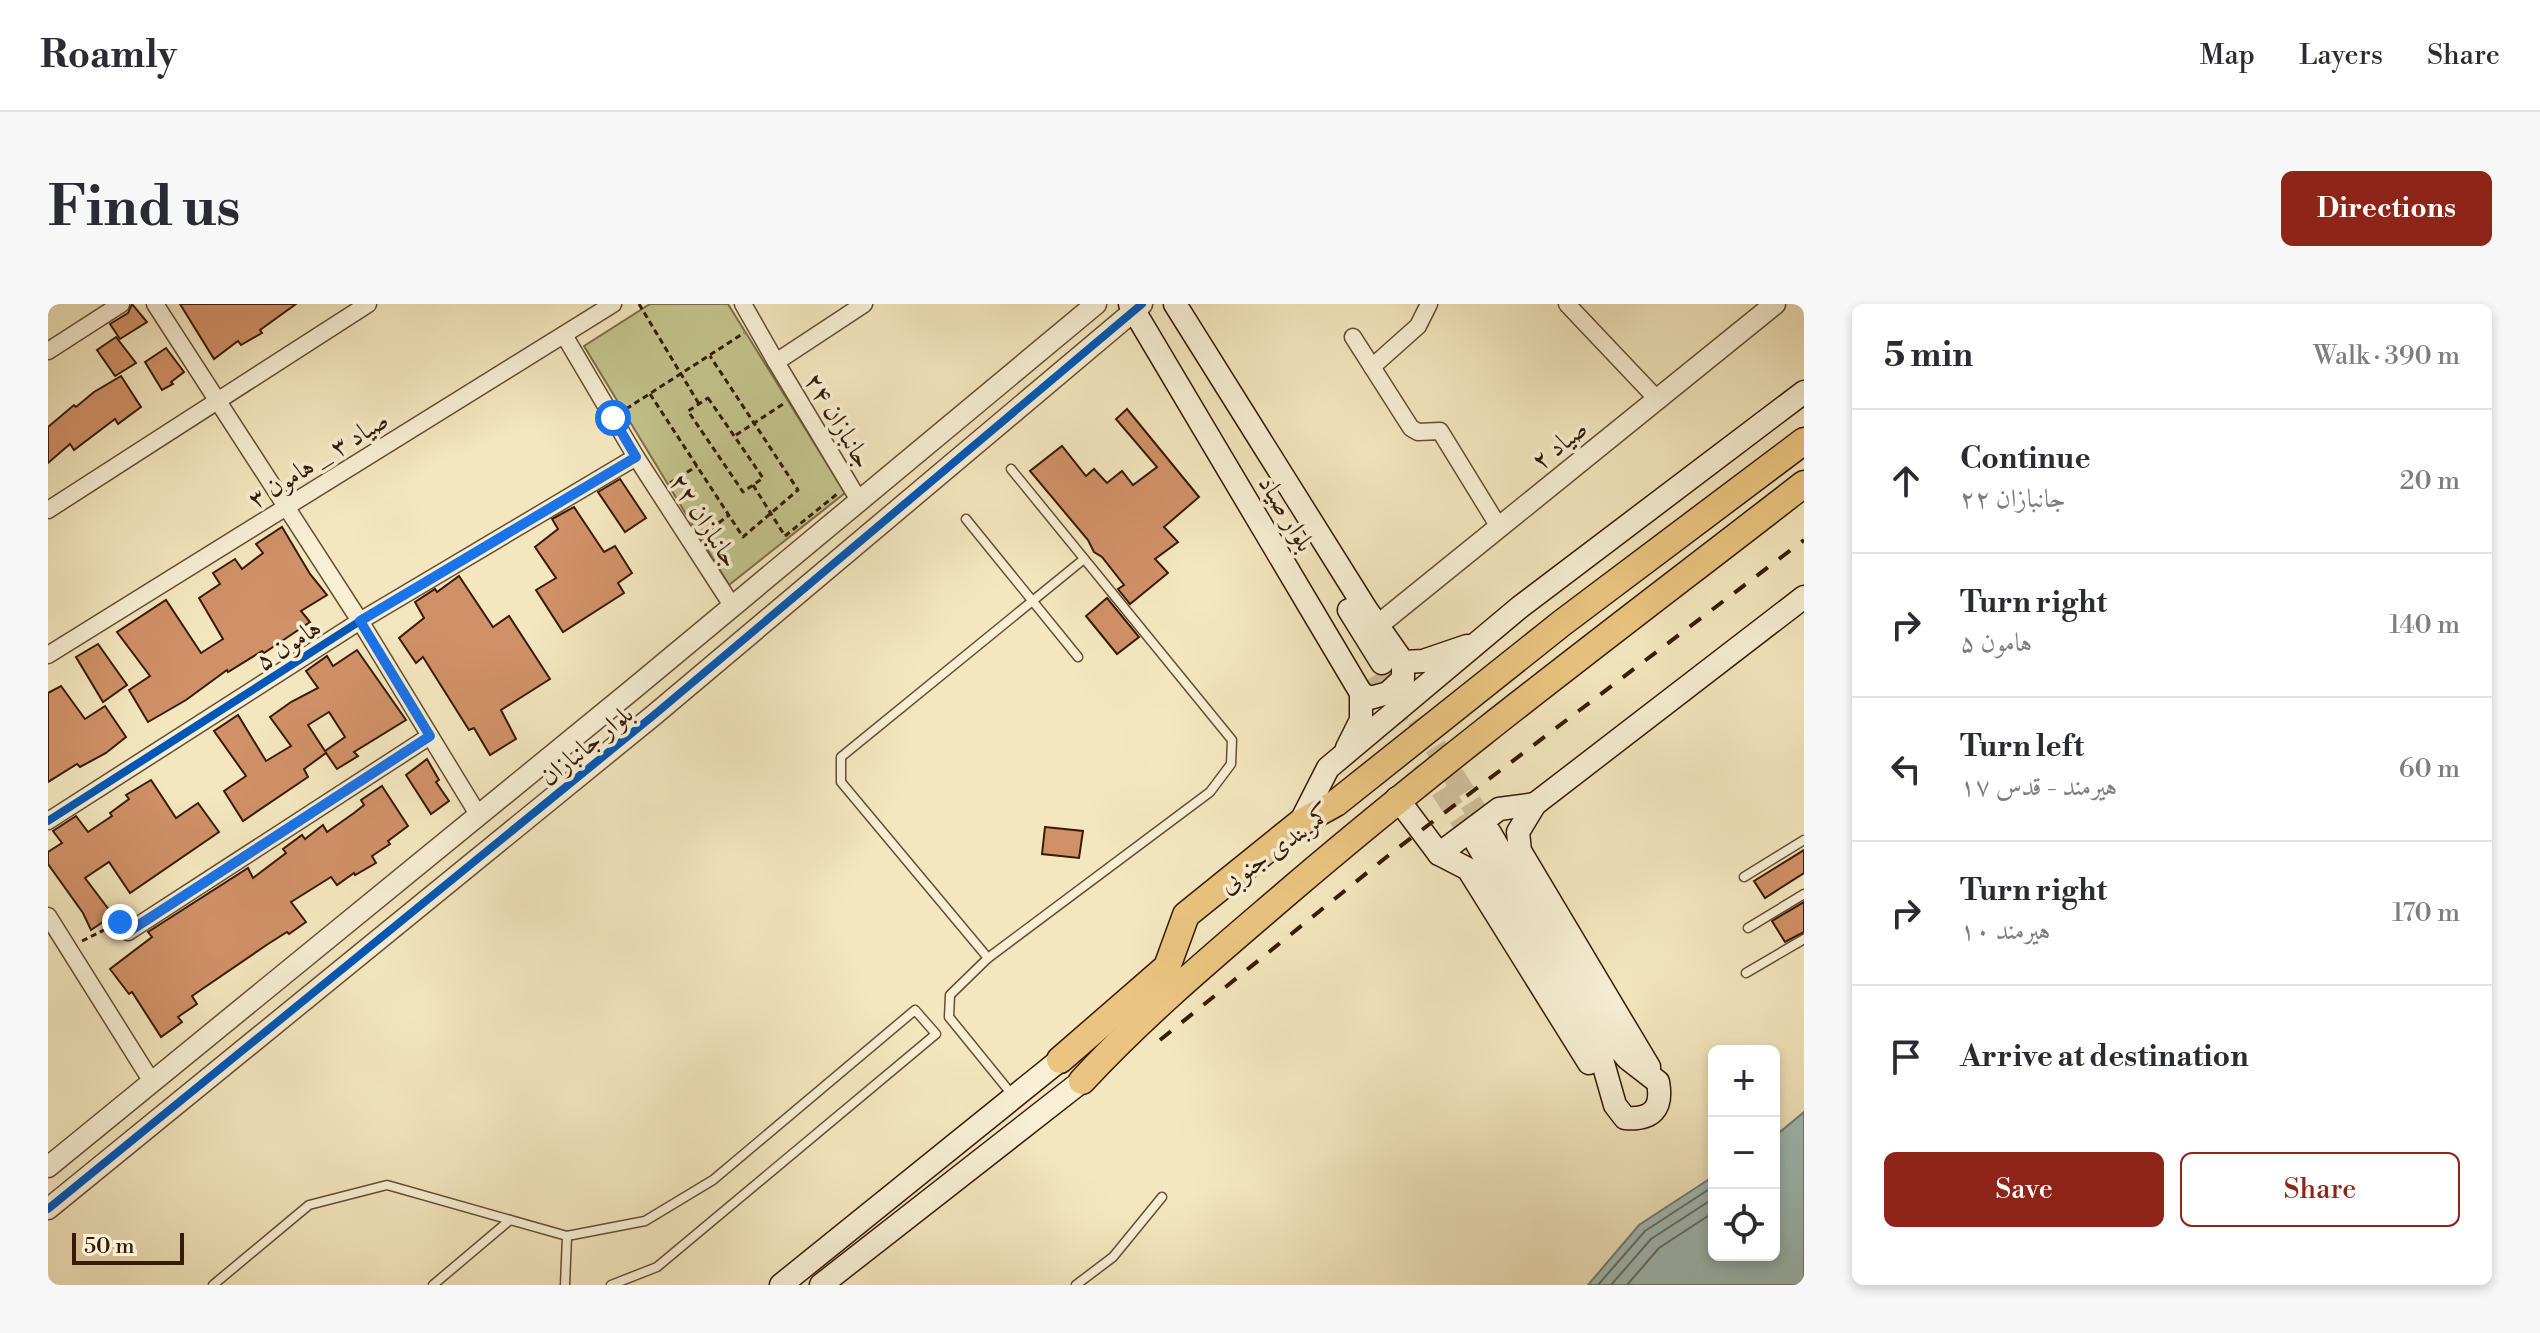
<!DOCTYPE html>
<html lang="en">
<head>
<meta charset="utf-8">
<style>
  body { margin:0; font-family:"Libre Bodoni",Amiri,serif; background:#f7f7f7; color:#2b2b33 }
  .controls { position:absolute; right:24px; bottom:24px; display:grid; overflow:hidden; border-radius:12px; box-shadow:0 4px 12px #0003 }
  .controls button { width:72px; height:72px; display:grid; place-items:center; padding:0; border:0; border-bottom:2px solid #e1e1e2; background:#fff; color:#2b2b33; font:40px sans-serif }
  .scale { position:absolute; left:24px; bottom:20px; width:112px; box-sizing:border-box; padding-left:8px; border:4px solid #381a05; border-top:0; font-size:22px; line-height:28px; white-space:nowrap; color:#381a05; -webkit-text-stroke:6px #f8efd5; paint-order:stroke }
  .stop { position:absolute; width:24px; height:24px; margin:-18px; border:6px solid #1a73e8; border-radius:50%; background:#fff }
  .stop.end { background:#1a73e8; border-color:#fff; box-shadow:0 2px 8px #0008 }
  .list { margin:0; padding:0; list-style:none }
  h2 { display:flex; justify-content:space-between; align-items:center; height:104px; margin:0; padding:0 32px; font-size:34px }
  h2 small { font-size:26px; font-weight:400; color:#7c7c81 }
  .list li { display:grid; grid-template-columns:52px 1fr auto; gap:24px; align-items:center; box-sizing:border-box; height:144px; padding:0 32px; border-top:2px solid #e1e1e2 }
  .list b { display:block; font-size:30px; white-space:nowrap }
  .list p { margin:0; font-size:26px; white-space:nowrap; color:#7c7c81 }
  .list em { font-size:26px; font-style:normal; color:#7c7c81 }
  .actions { display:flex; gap:16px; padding:24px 32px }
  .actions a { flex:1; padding:18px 0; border:2px solid #8f2418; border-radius:12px; text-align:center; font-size:28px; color:#8f2418 }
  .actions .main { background:#8f2418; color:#fff }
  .icon { flex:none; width:44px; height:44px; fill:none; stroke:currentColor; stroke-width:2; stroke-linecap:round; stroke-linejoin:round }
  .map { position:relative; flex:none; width:1756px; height:981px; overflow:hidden; border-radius:12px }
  header { display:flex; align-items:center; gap:48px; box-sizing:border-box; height:112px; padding:0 40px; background:#fff; border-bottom:2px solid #e1e1e2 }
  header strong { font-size:38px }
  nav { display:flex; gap:44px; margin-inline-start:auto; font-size:28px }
  .intro { display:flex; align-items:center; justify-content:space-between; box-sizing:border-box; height:192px; padding:0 48px }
  h1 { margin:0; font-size:56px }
  .button { padding:20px 36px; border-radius:12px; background:#8f2418; color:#fff; font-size:28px; font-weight:700 }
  main { display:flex; gap:48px; padding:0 48px }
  aside { flex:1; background:#fff; border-radius:12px; box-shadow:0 4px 12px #0003 }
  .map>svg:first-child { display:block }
  .green { fill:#c3c38c; stroke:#7e6e48; stroke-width:2 }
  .water { fill:#9fbebb; stroke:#767c72; stroke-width:2 }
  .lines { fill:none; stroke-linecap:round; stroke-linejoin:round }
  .shore { stroke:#6c6c60; stroke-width:2 }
  .building { fill:#d19168; stroke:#381a05; stroke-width:2; fill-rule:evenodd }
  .secondary-tunnel { stroke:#cebe9a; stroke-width:22; stroke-dasharray:22 11; stroke-linecap:butt }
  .service-casing { stroke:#674d34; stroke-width:11 }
  .minor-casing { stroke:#674d34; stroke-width:19 }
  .tertiary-casing { stroke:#674d34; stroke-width:23 }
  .secondary-casing { stroke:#381a05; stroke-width:25 }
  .trunk-casing { stroke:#381a05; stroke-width:29 }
  .path { stroke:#381a05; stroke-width:3; stroke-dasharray:6 4; stroke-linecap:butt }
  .service { stroke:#f8efd5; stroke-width:8 }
  .minor { stroke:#f8efd5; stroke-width:16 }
  .tertiary { stroke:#f8efd5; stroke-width:20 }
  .secondary { stroke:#f8efd5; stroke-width:22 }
  .trunk { stroke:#eac480; stroke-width:26 }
  .rail { stroke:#381a05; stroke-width:4; stroke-dasharray:14 14; stroke-linecap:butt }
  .cycleway-casing { stroke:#f8efd5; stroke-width:13 }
  .cycleway { stroke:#0057b8; stroke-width:8 }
  .route { stroke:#1a73e8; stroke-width:10 }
  .labels { text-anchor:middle; stroke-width:7; stroke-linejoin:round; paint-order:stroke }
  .street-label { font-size:26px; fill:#381a05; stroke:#f8efd5 }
</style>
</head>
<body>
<header>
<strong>Roamly</strong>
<nav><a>Map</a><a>Layers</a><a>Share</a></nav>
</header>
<div class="intro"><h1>Find us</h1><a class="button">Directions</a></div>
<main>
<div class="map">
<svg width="1756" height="981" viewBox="0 0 1756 981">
  <rect width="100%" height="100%" fill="#f4e7bf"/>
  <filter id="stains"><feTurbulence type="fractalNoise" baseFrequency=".0025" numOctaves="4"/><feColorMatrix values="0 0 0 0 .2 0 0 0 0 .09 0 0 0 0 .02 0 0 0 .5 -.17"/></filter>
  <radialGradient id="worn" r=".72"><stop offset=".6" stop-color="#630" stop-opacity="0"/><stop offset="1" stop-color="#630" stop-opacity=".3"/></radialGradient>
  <path class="green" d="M 602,0 L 680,0 L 797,189 L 681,281 L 536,42 Z"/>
  <path class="water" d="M 1756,808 L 1756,981 L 1540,981 L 1591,921 L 1666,872 L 1666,951 L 1726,951 L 1726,833 Z"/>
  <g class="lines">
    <g class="shore">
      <path d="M 1550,981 L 1597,927 L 1666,882"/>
      <path d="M 1563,981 L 1603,935 L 1666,894"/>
      <path d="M 1579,981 L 1611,944 L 1666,908"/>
    </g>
  </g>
  <g class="building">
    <path d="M 84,0 L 99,18 L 72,35 L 62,20 L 80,9 Z"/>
    <path d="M 132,0 L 248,0 L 212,26 L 214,29 L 193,41 L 190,37 L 166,55 Z"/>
    <path d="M 68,33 L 88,59 L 67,72 L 49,46 Z"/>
    <path d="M 118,44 L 136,68 L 123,78 L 125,80 L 114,86 L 97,58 Z"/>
    <path d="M 73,72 L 93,103 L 70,120 L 67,115 L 26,146 L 22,140 L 0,159 L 0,123 L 26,101 L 28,103 L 46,88 Z"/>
    <path d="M 1079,105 L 1151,193 L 1116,223 L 1130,238 L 1107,255 L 1120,269 L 1082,300 L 1070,285 L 1076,281 L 1054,253 L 1046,248 L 1040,236 L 982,167 L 1014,142 L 1038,172 L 1046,165 L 1059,179 L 1074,167 L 1085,181 L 1109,163 L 1068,115 Z"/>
    <path d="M 572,175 L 598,214 L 577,228 L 550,188 Z"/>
    <path d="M 526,203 L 556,248 L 567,242 L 584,269 L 570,279 L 576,289 L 515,328 L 488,286 L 508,274 L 487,243 L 510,225 L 504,215 Z"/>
    <path d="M 234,223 L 262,270 L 279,291 L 253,307 L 262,318 L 216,349 L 214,347 L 180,368 L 179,366 L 138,396 L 100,418 L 81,386 L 102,372 L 69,328 L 118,296 L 153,349 L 175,335 L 151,294 L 172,280 L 165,269 L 187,255 L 194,265 L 215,249 L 208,240 Z"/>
    <path d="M 411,272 L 445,323 L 461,312 L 502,375 L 453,406 L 468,435 L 442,451 L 426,424 L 421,426 L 375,353 L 368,359 L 351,334 L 376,314 L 367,298 L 387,285 L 389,288 Z"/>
    <path d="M 1059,294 L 1091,333 L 1069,350 L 1038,312 Z"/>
    <path d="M 50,340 L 79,381 L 55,398 L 28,353 Z"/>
    <path d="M 309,346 L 358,416 L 306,448 L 310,452 L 289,465 L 278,449 L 256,465 L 260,473 L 195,517 L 176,487 L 198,472 L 166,427 L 190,411 L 218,457 L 243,442 L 222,413 L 243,398 L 270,384 L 258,367 L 279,352 L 285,362 ZM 281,408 L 297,433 L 277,447 L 260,421 Z"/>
    <path d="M 13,382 L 37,415 L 57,402 L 78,433 L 58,449 L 32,463 L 29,460 L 0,478 L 0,389 Z"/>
    <path d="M 379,455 L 391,476 L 388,478 L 401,497 L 383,510 L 358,471 Z"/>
    <path d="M 103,476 L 128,514 L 150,499 L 171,528 L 82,589 L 61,558 L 37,574 L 65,611 L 43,626 L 35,609 L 0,560 L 0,548 L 14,539 L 5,527 L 28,512 L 40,528 L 64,512 L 62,509 L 81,495 L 78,491 Z"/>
    <path d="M 334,482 L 360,522 L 340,537 L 342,540 L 324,552 L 328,559 L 307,571 L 306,569 L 289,581 L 283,573 L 243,598 L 258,618 L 241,630 L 239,628 L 220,640 L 144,692 L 149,700 L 130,713 L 134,718 L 113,733 L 84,688 L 81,690 L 62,665 L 104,633 L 100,628 L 200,564 L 205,574 L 238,549 L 235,545 L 254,531 L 257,535 L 275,521 L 279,528 L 306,509 L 316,501 L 313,496 Z"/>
    <path d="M 997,523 L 1035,527 L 1031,554 L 994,550 Z"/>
    <path d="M 1756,546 L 1756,569 L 1717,594 L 1706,577 Z"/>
    <path d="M 1756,598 L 1756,628 L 1737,638 L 1724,617 Z"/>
  </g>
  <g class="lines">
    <g class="secondary-tunnel">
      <path d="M 1334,359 L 1442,529"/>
      <path d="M 1321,375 L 1429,540"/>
    </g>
    <defs>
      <g id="service">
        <path d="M 963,165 L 1184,436 L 1183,460 L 1162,488 L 940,654 L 902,691 L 901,713 L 966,793"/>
        <path d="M 918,215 L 1030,353"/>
        <path d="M 1696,573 L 1756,536"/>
        <path d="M 1700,624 L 1756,590"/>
        <path d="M 940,654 L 793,478 L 793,453 L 1036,255"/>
        <path d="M 1698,669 L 1756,635"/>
        <path d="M 519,932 L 597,917 L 665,876 L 867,706 L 888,730 L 609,963 L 563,981"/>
        <path d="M 165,981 L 261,901 L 339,881 L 519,932 L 517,981"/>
        <path d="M 385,981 L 462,916"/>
        <path d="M 1028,981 L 1065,953 L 1114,893"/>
      </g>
      <g id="minor">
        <path d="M 107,0 L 312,317 L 431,512"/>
        <path d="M 695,0 L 728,58 L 816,0"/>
        <path d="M 1519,0 L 1609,95"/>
        <path d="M 516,31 L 588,153 L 685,303"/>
        <path d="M 1305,33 L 1363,124 L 1370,128 L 1392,127 L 1451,223"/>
        <path d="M 0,47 L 73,0"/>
        <path d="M 728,58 L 812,198"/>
        <path d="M 1324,63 L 1370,22 L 1381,0"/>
        <path d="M 0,206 L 320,0"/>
        <path d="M 0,351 L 565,0"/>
        <path d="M 0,517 L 312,317 L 588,153"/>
        <path d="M 0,612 L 104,778"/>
        <path d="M 80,628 L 382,432"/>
      </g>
      <g id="tertiary">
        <path d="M 1329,322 L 1727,0"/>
        <path d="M 0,863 L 584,386 L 1048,0"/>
        <path d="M 0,905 L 606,411 L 1094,0"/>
      </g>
      <g id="secondary">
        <path d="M 1082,0 L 1313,389 L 1313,416 L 1299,444"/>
        <path d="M 1127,0 L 1318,305 L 1355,358 L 1375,357 L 1419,342"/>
        <path d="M 1301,306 L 1334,359"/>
        <path d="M 1313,389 L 1322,394 L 1340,389 L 1355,375 L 1355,358"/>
        <path d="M 1349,494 L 1391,550 L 1420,565 L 1541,759"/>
        <path d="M 1252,519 L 1280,464 L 1472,303 L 1756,88"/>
        <path d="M 1429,540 L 1553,752 L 1567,801 L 1577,814 C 1604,816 1615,805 1610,778 L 1579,754 L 1558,729 L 1442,529"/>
        <path d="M 1391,550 L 1451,505 L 1487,500"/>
        <path d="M 1601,763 L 1472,547 L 1470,528 L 1487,500 L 1756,293"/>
        <path d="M 733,981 L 1012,756"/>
        <path d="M 773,981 L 1034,777"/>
      </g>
      <g id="trunk">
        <path d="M 1012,756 L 1119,663 L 1138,611 L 1252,519 L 1288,499 L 1514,319 L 1756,137"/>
        <path d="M 1034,777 C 1097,709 1168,650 1239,589 C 1406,446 1582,315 1756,180"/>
      </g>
    </defs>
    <use href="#service" class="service-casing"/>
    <use href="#minor" class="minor-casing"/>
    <use href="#tertiary" class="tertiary-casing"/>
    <use href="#secondary" class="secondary-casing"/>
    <use href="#trunk" class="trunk-casing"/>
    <g class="path">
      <path d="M 591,0 L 651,100"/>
      <path d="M 602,90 L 695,233 L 750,186 L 662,52"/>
      <path d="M 660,94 L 715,174 L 695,188 L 640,107 Z"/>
      <path d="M 578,105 L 696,29"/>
      <path d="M 688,131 L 735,100"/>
      <path d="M 622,179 L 649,162"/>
      <path d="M 705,181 L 737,232"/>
      <path d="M 655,231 L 681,211"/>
      <path d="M 737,232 L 789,190"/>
      <path d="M 34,637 L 66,621"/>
    </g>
    <use href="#service" class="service"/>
    <use href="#minor" class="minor"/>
    <use href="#tertiary" class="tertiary"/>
    <use href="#secondary" class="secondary"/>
    <use href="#trunk" class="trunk"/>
    <path class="rail" d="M 1112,736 L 1346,547 L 1756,236"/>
    <defs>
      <g id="cycleway">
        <path d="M 0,517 L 312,317 L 588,153"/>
        <path d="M 0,905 L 606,411 L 1094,0"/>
      </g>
    </defs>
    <use href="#cycleway" class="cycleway-casing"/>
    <use href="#cycleway" class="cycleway"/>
  </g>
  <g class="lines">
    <path class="route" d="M 72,618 L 80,628 L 382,432 L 312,317 L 588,153 L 565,114"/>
  </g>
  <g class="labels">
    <g class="street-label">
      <text transform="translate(791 116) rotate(59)" y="9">جانبازان ۲۴</text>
      <text transform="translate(1511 140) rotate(-39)" y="9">صیاد ۲</text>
      <text transform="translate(270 155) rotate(-32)" y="9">صیاد ۳ _ هامون ۳</text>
      <text transform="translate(1239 209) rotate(59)" y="9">بلوار صیاد</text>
      <text transform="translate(657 216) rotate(57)" y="9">جانبازان ۲۲</text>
      <text transform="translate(240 340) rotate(-33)" y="9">هامون ۵</text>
      <text transform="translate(538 441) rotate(-39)" y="9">بلوار جانبازان</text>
      <text transform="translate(1227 544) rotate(-36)" y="9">کمربندی جنوبی</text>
    </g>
  </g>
  <rect width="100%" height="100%" filter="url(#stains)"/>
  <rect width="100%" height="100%" fill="url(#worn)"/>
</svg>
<div class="controls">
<button>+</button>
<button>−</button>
<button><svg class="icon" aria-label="locate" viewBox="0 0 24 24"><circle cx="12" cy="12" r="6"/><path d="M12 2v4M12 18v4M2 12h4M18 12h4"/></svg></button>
</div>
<div class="scale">50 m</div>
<div class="stop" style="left:565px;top:114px"></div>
<div class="stop end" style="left:72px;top:618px"></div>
</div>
<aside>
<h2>5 min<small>Walk · 390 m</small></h2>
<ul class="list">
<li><svg class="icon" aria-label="ahead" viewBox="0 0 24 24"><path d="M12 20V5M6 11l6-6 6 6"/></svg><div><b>Continue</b><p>جانبازان ۲۲</p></div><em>20 m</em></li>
<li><svg class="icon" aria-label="right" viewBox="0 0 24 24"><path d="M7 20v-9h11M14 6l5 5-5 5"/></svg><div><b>Turn right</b><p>هامون ۵</p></div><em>140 m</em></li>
<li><svg class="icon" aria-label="left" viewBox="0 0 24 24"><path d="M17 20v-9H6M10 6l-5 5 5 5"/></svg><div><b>Turn left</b><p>هیرمند - قدس ۱۷</p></div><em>60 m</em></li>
<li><svg class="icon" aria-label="right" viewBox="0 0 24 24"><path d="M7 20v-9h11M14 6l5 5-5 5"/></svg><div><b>Turn right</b><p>هیرمند ۱۰</p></div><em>170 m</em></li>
<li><svg class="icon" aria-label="arrive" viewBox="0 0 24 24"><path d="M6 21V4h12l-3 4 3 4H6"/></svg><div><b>Arrive at destination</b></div></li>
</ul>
<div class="actions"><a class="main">Save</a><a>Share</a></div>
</aside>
</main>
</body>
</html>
